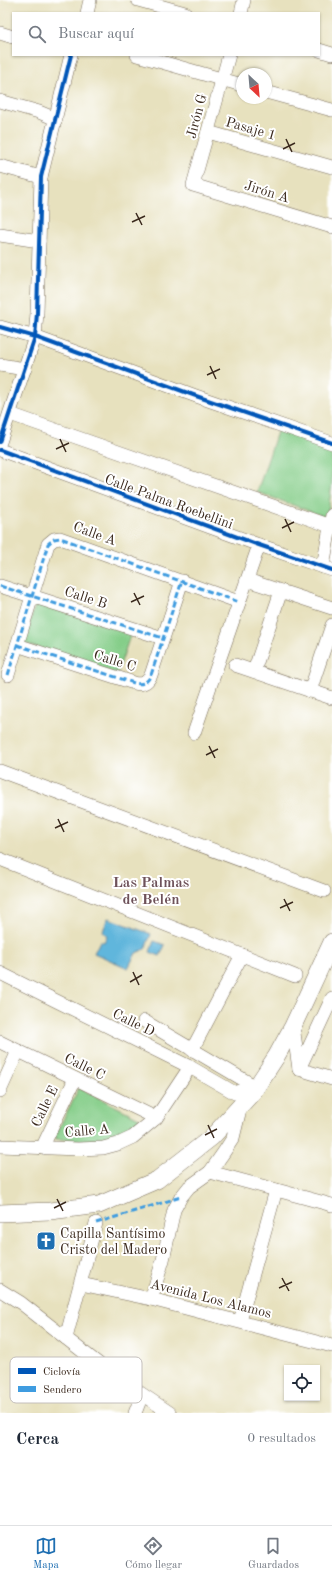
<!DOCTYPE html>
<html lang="es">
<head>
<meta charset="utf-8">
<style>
  body { margin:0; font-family:"Old Standard TT",serif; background:#f2f2f3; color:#1f2937 }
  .controls { position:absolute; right:12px; bottom:12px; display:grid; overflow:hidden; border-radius:0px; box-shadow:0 1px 3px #0004 }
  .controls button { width:36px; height:36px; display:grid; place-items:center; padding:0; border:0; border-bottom:1px solid #e0e1e3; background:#fff; color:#1f2937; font:20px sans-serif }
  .compass { position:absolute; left:236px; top:68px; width:36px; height:36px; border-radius:50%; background:#fff; box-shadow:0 1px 3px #0004; rotate:154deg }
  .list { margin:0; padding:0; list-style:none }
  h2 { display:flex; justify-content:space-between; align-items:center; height:52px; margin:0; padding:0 16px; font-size:17px }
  h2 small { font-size:13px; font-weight:400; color:#747a83 }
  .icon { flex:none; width:22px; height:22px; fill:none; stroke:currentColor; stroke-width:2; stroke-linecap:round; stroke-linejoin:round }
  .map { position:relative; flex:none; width:332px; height:1413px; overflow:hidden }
  .search { position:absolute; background:#fff; box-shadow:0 1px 3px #0004; left:12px; right:12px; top:12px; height:44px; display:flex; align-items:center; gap:10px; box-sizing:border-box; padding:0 14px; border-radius:0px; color:#747a83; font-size:15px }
  .sheet { height:112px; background:#fff }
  nav { display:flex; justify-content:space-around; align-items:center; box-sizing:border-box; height:56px; border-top:1px solid #e0e1e3; background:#fff; font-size:11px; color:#747a83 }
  nav a { display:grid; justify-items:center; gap:2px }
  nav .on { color:#1f6fb2 }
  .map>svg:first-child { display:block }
  .green { fill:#85ce89; stroke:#607c54 }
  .water { fill:#60b6dc; stroke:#4e707d }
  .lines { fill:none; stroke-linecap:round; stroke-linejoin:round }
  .minor-casing { stroke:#776a56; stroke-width:14 }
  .major-casing { stroke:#776a56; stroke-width:18 }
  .minor { stroke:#fff; stroke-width:13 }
  .major { stroke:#fff; stroke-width:17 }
  .quiet { stroke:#3f9ce0; stroke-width:3; stroke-dasharray:6 3; stroke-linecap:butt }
  .cycleway-casing { stroke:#fff; stroke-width:6 }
  .cycleway { stroke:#0057b8; stroke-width:4 }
  .ticks { fill:none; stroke:#3b2a1e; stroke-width:1.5 }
  .labels { text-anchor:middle; stroke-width:4; stroke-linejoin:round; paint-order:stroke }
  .street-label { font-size:14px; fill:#3b2a1e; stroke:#fff }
  .poi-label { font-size:14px; fill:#3b2a1e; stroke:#fff; text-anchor:start }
  .neighbourhood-label { font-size:15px; font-weight:bold; fill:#6e525a; stroke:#fff }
  .key { fill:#fff; stroke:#c4bfbc; stroke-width:1 }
  .key-label { font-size:11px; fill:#3b2a1e }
</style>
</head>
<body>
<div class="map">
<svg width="332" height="1413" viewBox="0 0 332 1413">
  <rect width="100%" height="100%" fill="#fff"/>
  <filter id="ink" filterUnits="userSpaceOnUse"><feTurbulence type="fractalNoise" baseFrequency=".025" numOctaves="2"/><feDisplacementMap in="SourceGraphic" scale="8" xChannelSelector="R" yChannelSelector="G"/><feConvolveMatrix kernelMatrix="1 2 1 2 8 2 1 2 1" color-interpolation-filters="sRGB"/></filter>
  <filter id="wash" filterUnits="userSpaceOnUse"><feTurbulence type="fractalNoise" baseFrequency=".012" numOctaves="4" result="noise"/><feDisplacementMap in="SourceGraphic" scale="16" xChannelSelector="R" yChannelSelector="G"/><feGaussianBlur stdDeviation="0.9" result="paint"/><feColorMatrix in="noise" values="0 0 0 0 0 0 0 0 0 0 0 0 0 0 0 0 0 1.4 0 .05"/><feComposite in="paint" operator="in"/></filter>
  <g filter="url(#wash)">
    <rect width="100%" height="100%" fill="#e7e1be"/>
    <g class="green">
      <path d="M 278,429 L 332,448 L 332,484 L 328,512 L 323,516 L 257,492 Z"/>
      <path d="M 36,603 L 131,633 L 117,674 L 23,643 Z"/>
      <path d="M 79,1088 L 141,1119 C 112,1143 91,1141 56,1139 L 55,1136 Z"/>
    </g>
    <g class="water">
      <path d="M 108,918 L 151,934 L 145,949 L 136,953 L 128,968 L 94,953 L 100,941 L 104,942 L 107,936 L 103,931 Z"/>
      <path d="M 154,941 L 165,945 L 160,956 L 150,952 Z"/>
    </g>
  </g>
  <g filter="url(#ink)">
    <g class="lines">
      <defs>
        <g id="minor">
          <path d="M 138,0 L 185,13"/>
          <path d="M 87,13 L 90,0"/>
          <path d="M 241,13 L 244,0"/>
          <path d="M 0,33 L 13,37"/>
          <path d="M 319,50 L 332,54"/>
          <path d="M 137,55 L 242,85"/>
          <path d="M 229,55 L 193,185 L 332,227"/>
          <path d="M 266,92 L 332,110"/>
          <path d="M 0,101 L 39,112 L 56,119"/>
          <path d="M 208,132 L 332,167"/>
          <path d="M 0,166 L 41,177"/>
          <path d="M 0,235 L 39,241"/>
          <path d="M 0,327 L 35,337 L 196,396 L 332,443"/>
          <path d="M 0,365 L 25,369"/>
          <path d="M 10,414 L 330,526"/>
          <path d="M 0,442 L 35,337 L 37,313 L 41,177 L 71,55"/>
          <path d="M 0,450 L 259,545 L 332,570"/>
          <path d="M 323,567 L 332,515"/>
          <path d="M 247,580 L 332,608"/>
          <path d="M 0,586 L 163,638"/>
          <path d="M 17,645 L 134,683 C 143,685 147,683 151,675 L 182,581"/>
          <path d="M 235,665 L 332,698"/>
          <path d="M 254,671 L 281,591"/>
          <path d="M 8,675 L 48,544 L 54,539 L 60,538 L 239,602"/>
          <path d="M 310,691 L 332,625"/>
          <path d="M 194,733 L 259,545"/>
          <path d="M 0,771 L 324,891"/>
          <path d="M 0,859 L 295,976"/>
          <path d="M 0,973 L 190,1067 L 235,1093 L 253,1085"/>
          <path d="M 144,1021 L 256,1087"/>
          <path d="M 293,1026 L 299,1069 L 332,1079"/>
          <path d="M 0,1042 L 156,1118"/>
          <path d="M 192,1050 L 242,955"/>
          <path d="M 299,1069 L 332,998"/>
          <path d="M 0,1091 L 18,1051"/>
          <path d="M 0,1146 L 78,1149 L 103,1148 L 118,1144 L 133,1137 L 156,1118 L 190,1067"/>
          <path d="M 42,1148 L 75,1079"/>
          <path d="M 210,1172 L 332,1205"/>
          <path d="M 81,1284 L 151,1299 L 332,1346"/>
          <path d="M 0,1290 L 21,1303 L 109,1372 L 170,1413"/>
          <path d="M 151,1299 L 163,1260 L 174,1210 L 181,1197 L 189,1187 L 210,1172 L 224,1152 L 233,1138 L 241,1105"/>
          <path d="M 240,1321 L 276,1190"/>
          <path d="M 66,1338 L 96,1223"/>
          <path d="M 135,1413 L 142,1395"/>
        </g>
        <path id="major" d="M 0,1213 L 50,1211 L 99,1205 L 157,1180 L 212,1137 L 253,1092 L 276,1057 L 293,1026 L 332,942"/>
      </defs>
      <use href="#minor" class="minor-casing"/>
      <use href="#major" class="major-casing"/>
      <use href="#minor" class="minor"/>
      <use href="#major" class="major"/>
      <g class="quiet">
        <path d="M 0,586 L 163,638"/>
        <path d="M 17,645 L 134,683 C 143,685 147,683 151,675 L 182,581"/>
        <path d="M 8,675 L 48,544 L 54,539 L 60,538 L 239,602"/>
        <path d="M 96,1223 L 181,1197"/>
      </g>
      <defs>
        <g id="cycleway">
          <path d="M 0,327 L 35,337 L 196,396 L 332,443"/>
          <path d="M 0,442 L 35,337 L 37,313 L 41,177 L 71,55"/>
          <path d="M 0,450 L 259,545 L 332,570"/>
        </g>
      </defs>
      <use href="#cycleway" class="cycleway-casing"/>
      <use href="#cycleway" class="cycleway"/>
    </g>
  </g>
  <path class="ticks" d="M 286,139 L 292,152M 283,149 L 295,143M 136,213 L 142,225M 132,222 L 145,216M 210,366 L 216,379M 207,375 L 220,369M 60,439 L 66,452M 56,449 L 69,443M 285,519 L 291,532M 282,528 L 294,522M 134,593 L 140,605M 131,602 L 144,596M 209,746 L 215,758M 206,755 L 218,749M 58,819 L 64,832M 55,828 L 68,822M 284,899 L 290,911M 280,908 L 293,902M 133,972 L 139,985M 130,982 L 142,975M 208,1125 L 214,1138M 205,1135 L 217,1129M 57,1199 L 63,1211M 54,1208 L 66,1202M 282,1278 L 289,1291M 279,1288 L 292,1282"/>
  <defs>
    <symbol id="church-square" viewBox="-11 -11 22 22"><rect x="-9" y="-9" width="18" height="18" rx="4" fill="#1f6fb2" stroke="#fff"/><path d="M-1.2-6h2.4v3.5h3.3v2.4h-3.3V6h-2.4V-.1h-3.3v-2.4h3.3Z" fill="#fff"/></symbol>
  </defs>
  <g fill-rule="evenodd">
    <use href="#church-square" x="35" y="1230" width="22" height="22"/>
  </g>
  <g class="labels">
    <g class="street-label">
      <text transform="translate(196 116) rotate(-75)" y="5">Jirón G</text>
      <text transform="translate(251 128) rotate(16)" y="5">Pasaje 1</text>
      <text transform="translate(267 191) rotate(17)" y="5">Jirón A</text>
      <text transform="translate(169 501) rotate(20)" y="5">Calle Palma Roebellini</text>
      <text transform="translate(95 533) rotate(20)" y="5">Calle A</text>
      <text transform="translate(86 597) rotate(18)" y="5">Calle B</text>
      <text transform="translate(115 660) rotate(17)" y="5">Calle C</text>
      <text transform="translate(134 1022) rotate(26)" y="5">Calle D</text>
      <text transform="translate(85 1066) rotate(26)" y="5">Calle C</text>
      <text transform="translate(44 1106) rotate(-64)" y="5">Calle E</text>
      <text transform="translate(87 1130) rotate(-5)" y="5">Calle A</text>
      <text transform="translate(211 1298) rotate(14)" y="5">Avenida Los Alamos</text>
    </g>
    <g class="poi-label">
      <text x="60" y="1238">Capilla Santísimo<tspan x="60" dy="16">Cristo del Madero</tspan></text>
    </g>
    <g class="neighbourhood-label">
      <text x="151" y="887">Las Palmas<tspan x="151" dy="17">de Belén</tspan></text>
    </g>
  </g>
  <rect x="10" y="1357" width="132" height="46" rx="6" class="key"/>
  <rect x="18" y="1368" width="18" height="6" fill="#0057b8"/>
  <rect x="18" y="1386" width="18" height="6" fill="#3f9ce0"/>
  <g class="key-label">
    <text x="43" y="1375">Ciclovía</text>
    <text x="43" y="1393">Sendero</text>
  </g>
</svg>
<div class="controls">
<button><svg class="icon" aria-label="locate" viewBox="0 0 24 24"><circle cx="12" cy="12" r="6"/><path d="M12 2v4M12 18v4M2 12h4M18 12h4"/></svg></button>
</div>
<svg class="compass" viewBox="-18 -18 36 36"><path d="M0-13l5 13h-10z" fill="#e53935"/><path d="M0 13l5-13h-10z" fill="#747a83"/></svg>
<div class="search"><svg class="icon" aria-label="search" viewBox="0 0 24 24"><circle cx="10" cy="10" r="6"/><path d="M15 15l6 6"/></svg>Buscar aquí</div>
</div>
<section class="sheet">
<h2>Cerca<small>0 resultados</small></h2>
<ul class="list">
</ul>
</section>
<nav>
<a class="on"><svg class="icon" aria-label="map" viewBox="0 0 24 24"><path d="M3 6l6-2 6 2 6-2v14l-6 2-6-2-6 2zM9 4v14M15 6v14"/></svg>Mapa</a>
<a><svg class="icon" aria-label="directions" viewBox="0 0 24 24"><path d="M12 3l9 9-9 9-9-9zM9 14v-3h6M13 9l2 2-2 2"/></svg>Cómo llegar</a>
<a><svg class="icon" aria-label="saved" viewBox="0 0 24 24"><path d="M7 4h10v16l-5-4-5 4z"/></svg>Guardados</a>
</nav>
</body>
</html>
